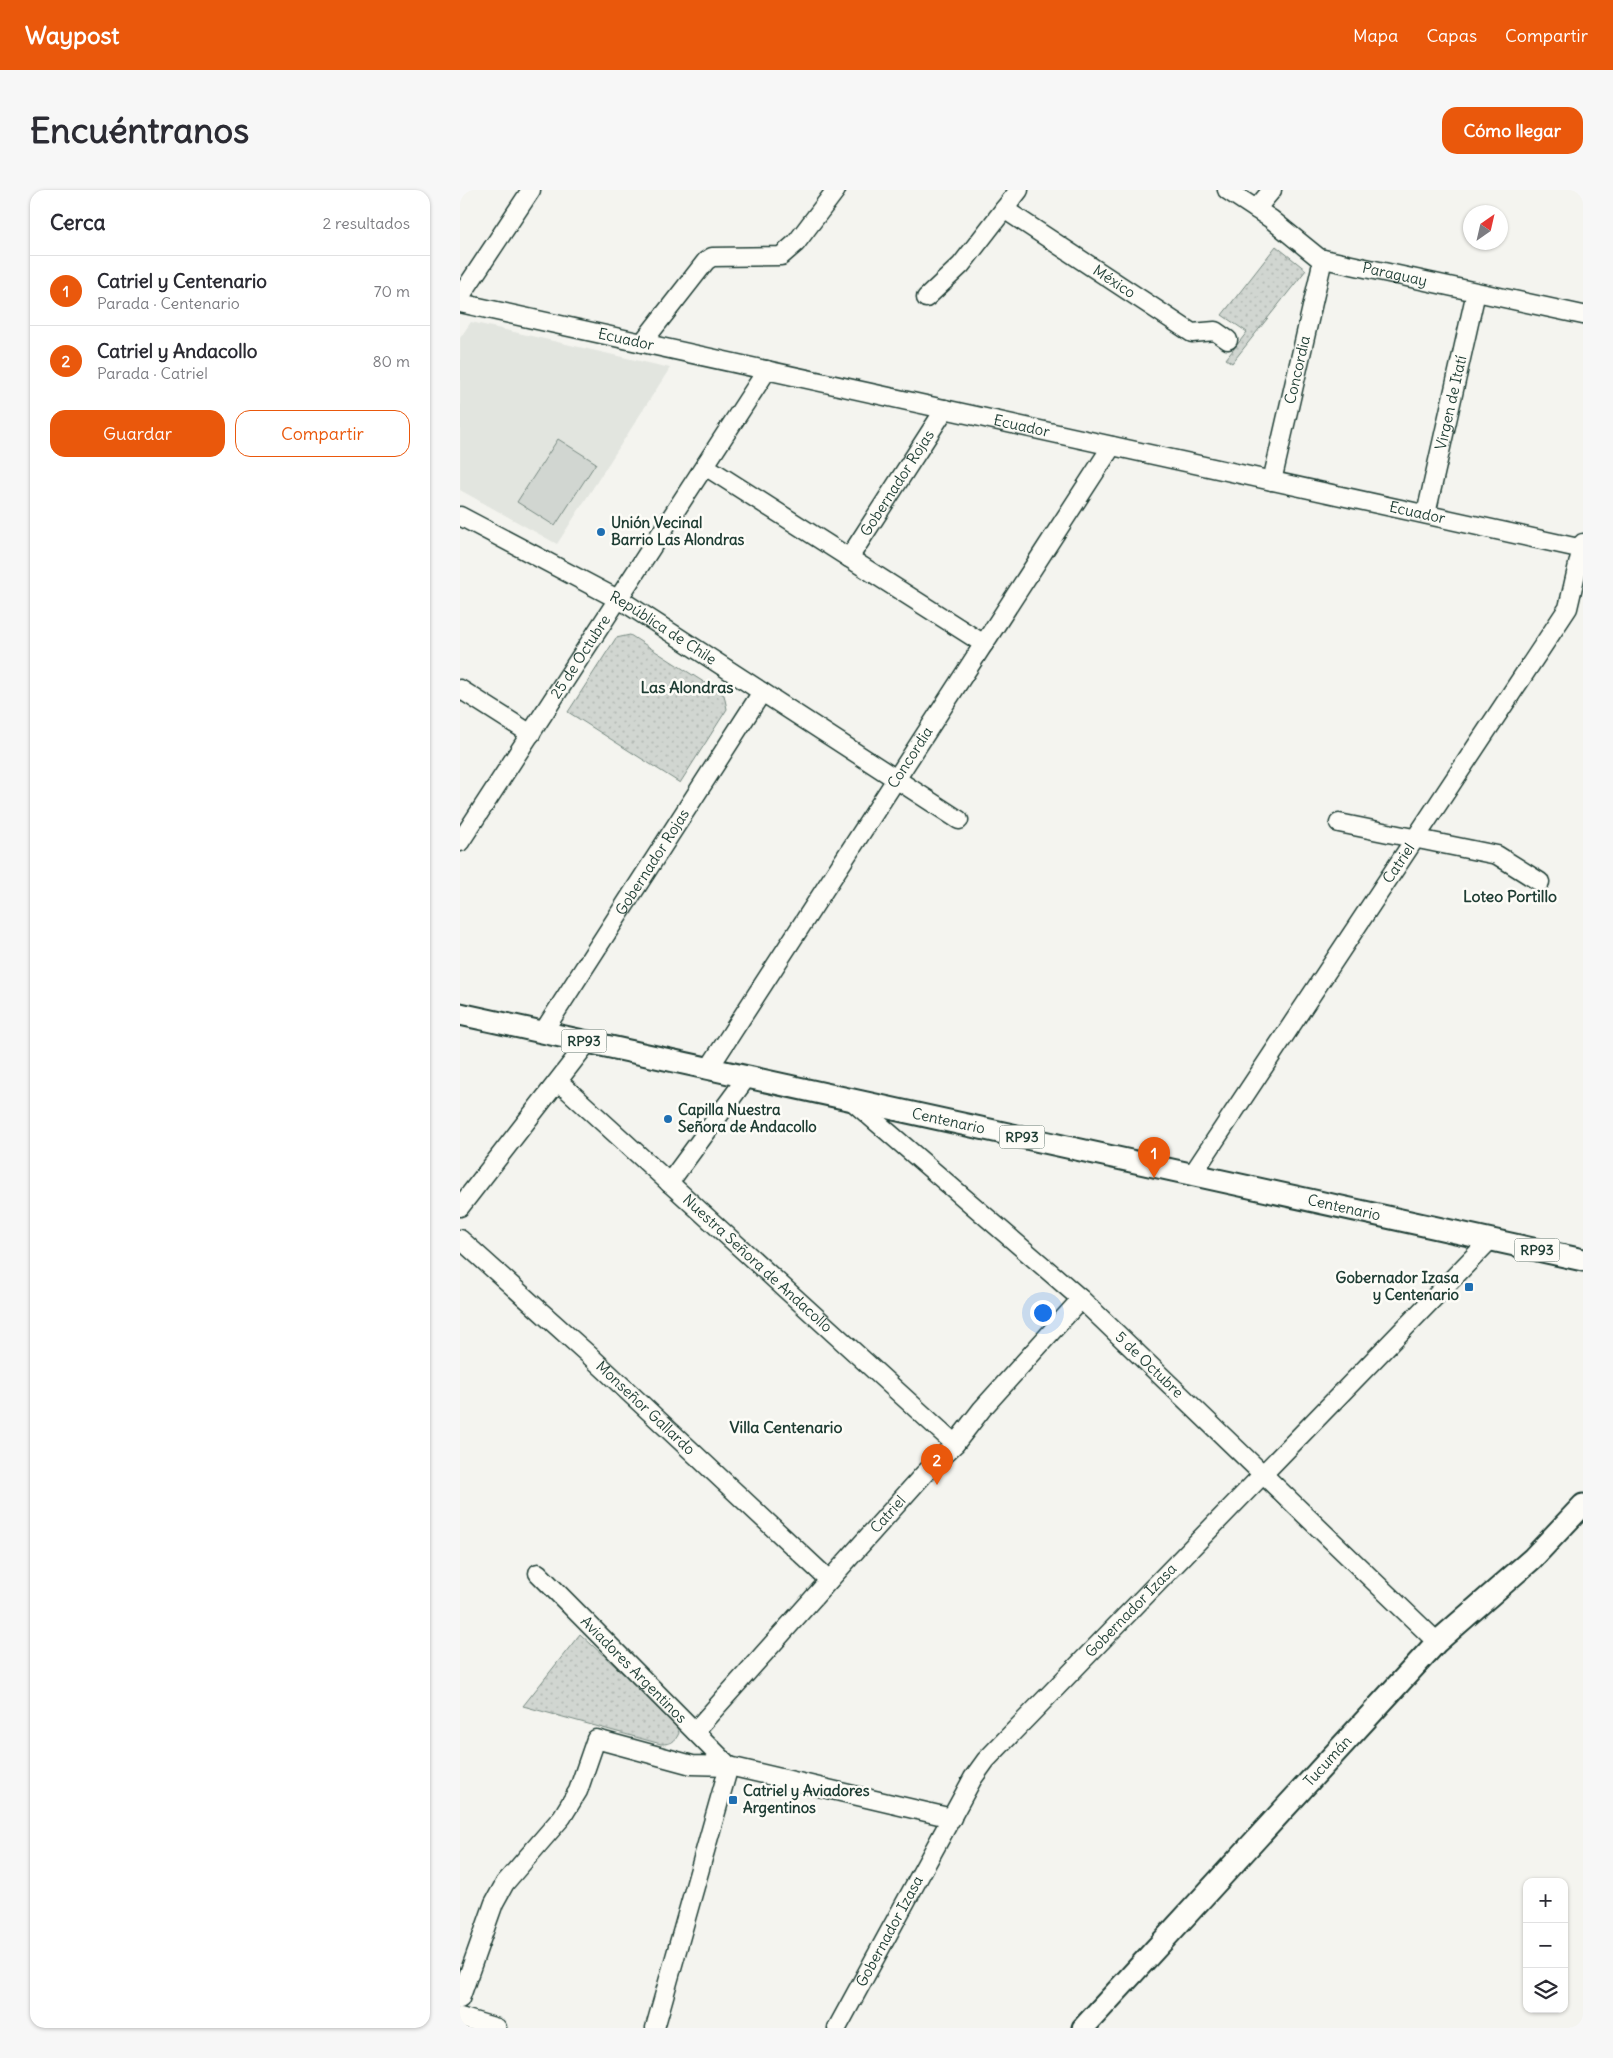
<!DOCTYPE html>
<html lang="es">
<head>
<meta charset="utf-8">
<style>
  body { margin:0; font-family:Delius,sans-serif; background:#f7f7f7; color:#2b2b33 }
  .controls { position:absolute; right:15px; bottom:15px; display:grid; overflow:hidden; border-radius:10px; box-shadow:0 1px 4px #0004 }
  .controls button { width:45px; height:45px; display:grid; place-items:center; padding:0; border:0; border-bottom:1px solid #e1e1e2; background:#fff; color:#2b2b33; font:25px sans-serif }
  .compass { position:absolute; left:1003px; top:15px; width:45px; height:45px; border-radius:50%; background:#fff; box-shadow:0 1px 4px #0004; rotate:34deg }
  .you { position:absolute; left:582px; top:1122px; width:18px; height:18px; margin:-12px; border:4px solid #fff; border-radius:50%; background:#1a73e8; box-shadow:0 0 0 8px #1a73e833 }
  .badge { display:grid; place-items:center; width:32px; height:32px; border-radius:50%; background:#ea580c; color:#fff; font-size:16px; font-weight:700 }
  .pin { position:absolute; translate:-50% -41px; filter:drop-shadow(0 1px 2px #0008) }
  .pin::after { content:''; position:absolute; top:26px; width:18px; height:15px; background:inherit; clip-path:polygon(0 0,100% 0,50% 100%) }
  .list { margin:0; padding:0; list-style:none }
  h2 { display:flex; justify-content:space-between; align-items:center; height:65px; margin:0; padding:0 20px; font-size:21px }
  h2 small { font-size:16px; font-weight:400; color:#7c7c81 }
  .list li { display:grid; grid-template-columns:32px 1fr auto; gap:15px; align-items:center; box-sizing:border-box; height:70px; padding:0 20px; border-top:1px solid #e1e1e2 }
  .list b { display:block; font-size:19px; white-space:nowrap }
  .list p { margin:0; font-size:16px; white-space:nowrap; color:#7c7c81 }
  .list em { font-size:16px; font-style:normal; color:#7c7c81 }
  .actions { display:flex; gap:10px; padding:15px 20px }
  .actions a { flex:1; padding:11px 0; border:1px solid #ea580c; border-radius:15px; text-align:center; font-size:18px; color:#ea580c }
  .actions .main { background:#ea580c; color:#fff }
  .icon { flex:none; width:28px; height:28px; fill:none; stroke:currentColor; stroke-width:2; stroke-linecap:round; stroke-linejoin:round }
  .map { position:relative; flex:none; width:1123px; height:1838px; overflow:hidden; border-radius:15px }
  header { display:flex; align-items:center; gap:30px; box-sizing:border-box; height:70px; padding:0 25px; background:#ea580c; color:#fff }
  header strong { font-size:24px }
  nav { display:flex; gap:28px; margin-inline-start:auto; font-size:18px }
  .intro { display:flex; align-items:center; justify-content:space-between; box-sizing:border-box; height:120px; padding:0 30px }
  h1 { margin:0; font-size:35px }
  .button { padding:12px 22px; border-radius:15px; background:#ea580c; color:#fff; font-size:18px; font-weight:700 }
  main { display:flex; gap:30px; padding:0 30px }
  aside { flex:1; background:#fff; border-radius:15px; box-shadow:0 1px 4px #0004 }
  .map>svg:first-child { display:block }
  .built { fill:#e2e5df }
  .park { fill:url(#park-dots); stroke:#788a82 }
  .pitch { fill:#d1d6d1; stroke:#788a82 }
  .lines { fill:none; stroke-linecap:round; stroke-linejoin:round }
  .minor-casing { stroke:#1f3d34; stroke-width:21 }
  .major-casing { stroke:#1f3d34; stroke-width:25 }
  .minor { stroke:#fdfcf7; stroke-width:18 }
  .major { stroke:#fdfcf7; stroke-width:21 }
  .poi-dot { fill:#1f6fb2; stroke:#fdfcf7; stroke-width:2 }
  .labels { text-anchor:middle; stroke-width:5; stroke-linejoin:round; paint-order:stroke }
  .shield { fill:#fdfcf7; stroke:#62766e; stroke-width:1 }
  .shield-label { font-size:14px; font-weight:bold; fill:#1f3d34 }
  .street-label { font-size:15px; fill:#1f3d34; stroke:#fdfcf7 }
  .poi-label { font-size:15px; font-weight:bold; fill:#1f3d34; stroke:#fdfcf7; text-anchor:start }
  .neighbourhood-label { font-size:16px; font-weight:bold; fill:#1f3d34; stroke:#fdfcf7 }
</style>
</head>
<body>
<header>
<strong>Waypost</strong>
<nav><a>Mapa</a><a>Capas</a><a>Compartir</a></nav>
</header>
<div class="intro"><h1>Encuéntranos</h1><a class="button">Cómo llegar</a></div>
<main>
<aside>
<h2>Cerca<small>2 resultados</small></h2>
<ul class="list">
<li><span class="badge">1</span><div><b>Catriel y Centenario</b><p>Parada · Centenario</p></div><em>70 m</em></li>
<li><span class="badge">2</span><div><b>Catriel y Andacollo</b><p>Parada · Catriel</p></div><em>80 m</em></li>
</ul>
<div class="actions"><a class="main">Guardar</a><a>Compartir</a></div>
</aside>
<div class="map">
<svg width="1123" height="1838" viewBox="0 0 1123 1838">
  <defs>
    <pattern id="park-dots" width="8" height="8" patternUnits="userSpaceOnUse" patternTransform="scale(1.25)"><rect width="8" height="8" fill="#d1d6d1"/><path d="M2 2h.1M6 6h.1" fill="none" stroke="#b3b9b4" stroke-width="1.8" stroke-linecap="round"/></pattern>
  </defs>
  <rect width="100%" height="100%" fill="#f4f4ef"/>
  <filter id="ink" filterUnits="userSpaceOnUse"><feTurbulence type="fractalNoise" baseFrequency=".02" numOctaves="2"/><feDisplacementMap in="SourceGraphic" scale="10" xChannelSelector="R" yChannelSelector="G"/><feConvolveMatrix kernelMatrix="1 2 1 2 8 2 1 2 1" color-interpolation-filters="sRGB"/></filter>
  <g filter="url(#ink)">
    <path class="built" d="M 11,132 L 210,178 L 97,354 L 0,300 L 0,148 Z"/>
    <g class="park">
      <path d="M 816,56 L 846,80 L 772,173 L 766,169 L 787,142 L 762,125 Z"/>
      <path d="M 170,445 L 264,505 L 267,519 L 220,593 L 108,522 L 156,448 Z"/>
      <path d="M 120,1444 L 214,1530 L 219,1543 C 215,1552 211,1554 201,1554 L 63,1516 Z"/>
    </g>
    <path class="pitch" d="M 98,249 L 136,273 L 95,336 L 57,312 Z"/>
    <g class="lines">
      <defs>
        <g id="minor">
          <path id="s1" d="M 767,0 L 811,29 L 859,68 L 1123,125"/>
          <path id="s2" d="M 544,19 L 732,143 L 755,141 L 768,150"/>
          <path d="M 796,19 L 812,0"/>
          <path d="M 0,107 L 71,0"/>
          <path d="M 466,108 L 501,75 L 559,0"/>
          <path id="s3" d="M 0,113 L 1123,359"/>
          <path d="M 182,153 L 246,71 L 252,67 L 321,66 L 336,53 L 376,0"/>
          <path d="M 245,276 L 524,454"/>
          <path id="s4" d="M 812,291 L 863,69"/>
          <path id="s5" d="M 966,324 L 1016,102"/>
          <path id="s6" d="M 0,326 L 167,414 L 499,630"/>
          <path id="s7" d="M 389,368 L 485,219"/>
          <path d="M 0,499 L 71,544"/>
          <path d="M 879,633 L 1037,665 L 1080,692"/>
          <path id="s8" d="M 0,652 L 307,180"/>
          <path id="s9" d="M 83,842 L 302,502"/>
          <path id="s10" d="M 249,878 L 652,256"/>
          <path id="s11" d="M 99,892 L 495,1254"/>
          <path id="s12" d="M 391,910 L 621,1109 L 977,1452"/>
          <path id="s13" d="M 732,985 L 1108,418 L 1123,353"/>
          <path d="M 209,993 L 287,887"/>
          <path d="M 0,1017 L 128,852"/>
          <path id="s14" d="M 0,1049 L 129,1165 L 369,1390"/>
          <path id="s15" d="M 78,1383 L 269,1576 L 195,1838"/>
          <path id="s16" d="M 235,1541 L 464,1284 L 495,1254 L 522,1219 L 621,1109"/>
          <path d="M 0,1809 L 34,1713 L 45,1693 L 102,1627 L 118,1601 L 136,1549 L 232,1575 L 269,1576 L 492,1628"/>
          <path d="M 0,1827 L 37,1838"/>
          <path id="s17" d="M 377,1838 L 513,1588 L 526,1570 L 1030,1050"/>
        </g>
        <g id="major">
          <path id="s18" d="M 0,824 L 1123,1070"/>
          <path id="s19" d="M 623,1838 L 977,1452 L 1072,1369 L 1123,1315"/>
        </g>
      </defs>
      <use href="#minor" class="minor-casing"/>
      <use href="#major" class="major-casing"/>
      <use href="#minor" class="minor"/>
      <use href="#major" class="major"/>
    </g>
  </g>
  <g class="poi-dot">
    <circle cx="141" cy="342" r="5"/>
    <circle cx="208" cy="929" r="5"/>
    <rect x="1004" y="1092" width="10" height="10" rx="2.5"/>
    <rect x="268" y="1605" width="10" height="10" rx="2.5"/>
  </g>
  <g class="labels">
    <g class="shield">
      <rect x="101.5" y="839.5" width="45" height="23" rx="4"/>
      <rect x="539.5" y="935.5" width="45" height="23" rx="4"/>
      <rect x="1054.5" y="1048.5" width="45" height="23" rx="4"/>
    </g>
    <g class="shield-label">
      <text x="124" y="856">RP93</text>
      <text x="562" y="952">RP93</text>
      <text x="1077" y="1065">RP93</text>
    </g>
    <g class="street-label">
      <text dy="5" stroke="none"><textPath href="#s1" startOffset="192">Paraguay</textPath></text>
      <text dy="5" stroke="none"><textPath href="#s2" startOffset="132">México</textPath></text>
      <text dy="5" stroke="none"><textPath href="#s3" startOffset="170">Ecuador</textPath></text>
      <text dy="5" stroke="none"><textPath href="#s4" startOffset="114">Concordia</textPath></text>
      <text dy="5" stroke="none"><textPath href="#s5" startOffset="114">Virgen de Itatí</textPath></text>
      <text dy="5" stroke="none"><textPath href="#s3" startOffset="575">Ecuador</textPath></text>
      <text dy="5" stroke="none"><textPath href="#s7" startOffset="89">Gobernador Rojas</textPath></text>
      <text dy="5" stroke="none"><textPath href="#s3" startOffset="980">Ecuador</textPath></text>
      <text dy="5" stroke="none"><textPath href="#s6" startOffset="232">República de Chile</textPath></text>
      <text dy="5" stroke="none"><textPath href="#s8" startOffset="221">25 de Octubre</textPath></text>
      <text dy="5" stroke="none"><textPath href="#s10" startOffset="370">Concordia</textPath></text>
      <text dy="5" stroke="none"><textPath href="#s9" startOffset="202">Gobernador Rojas</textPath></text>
      <text dy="5" stroke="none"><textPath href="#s13" startOffset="374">Catriel</textPath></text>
      <text dy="5" stroke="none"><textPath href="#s18" startOffset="500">Centenario</textPath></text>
      <text dy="5" stroke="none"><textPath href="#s18" startOffset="905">Centenario</textPath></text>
      <text dy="5" stroke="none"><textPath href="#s11" startOffset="269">Nuestra Señora de Andacollo</textPath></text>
      <text dy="5" stroke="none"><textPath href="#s12" startOffset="399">5 de Octubre</textPath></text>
      <text dy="5" stroke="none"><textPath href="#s14" startOffset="251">Monseñor Gallardo</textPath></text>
      <text dy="5" stroke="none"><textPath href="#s16" startOffset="290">Catriel</textPath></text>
      <text dy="5" stroke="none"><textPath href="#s17" startOffset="515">Gobernador Izasa</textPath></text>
      <text dy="5" stroke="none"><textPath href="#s15" startOffset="136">Aviadores Argentinos</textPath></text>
      <text dy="5" stroke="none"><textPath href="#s19" startOffset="362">Tucumán</textPath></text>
      <text dy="5" stroke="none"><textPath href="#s17" startOffset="110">Gobernador Izasa</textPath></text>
    </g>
    <g class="poi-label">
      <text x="151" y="338">Unión Vecinal<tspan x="151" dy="17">Barrio Las Alondras</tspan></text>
      <text x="218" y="925">Capilla Nuestra<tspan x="218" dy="17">Señora de Andacollo</tspan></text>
      <text x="999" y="1093" text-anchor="end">Gobernador Izasa<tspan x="999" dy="17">y Centenario</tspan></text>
      <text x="283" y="1606">Catriel y Aviadores<tspan x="283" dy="17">Argentinos</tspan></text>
    </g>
    <g class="neighbourhood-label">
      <text x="227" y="503">Las Alondras</text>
      <text x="1050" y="712">Loteo Portillo</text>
      <text x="326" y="1243">Villa Centenario</text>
    </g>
  </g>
</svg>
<div class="controls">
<button>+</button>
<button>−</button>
<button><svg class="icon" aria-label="layers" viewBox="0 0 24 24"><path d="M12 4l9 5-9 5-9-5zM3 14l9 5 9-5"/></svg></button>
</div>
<svg class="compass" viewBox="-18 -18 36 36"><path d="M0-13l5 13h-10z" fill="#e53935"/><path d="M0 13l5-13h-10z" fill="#7c7c81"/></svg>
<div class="you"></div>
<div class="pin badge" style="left:694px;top:988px">1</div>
<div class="pin badge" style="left:477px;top:1295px">2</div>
</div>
</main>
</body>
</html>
